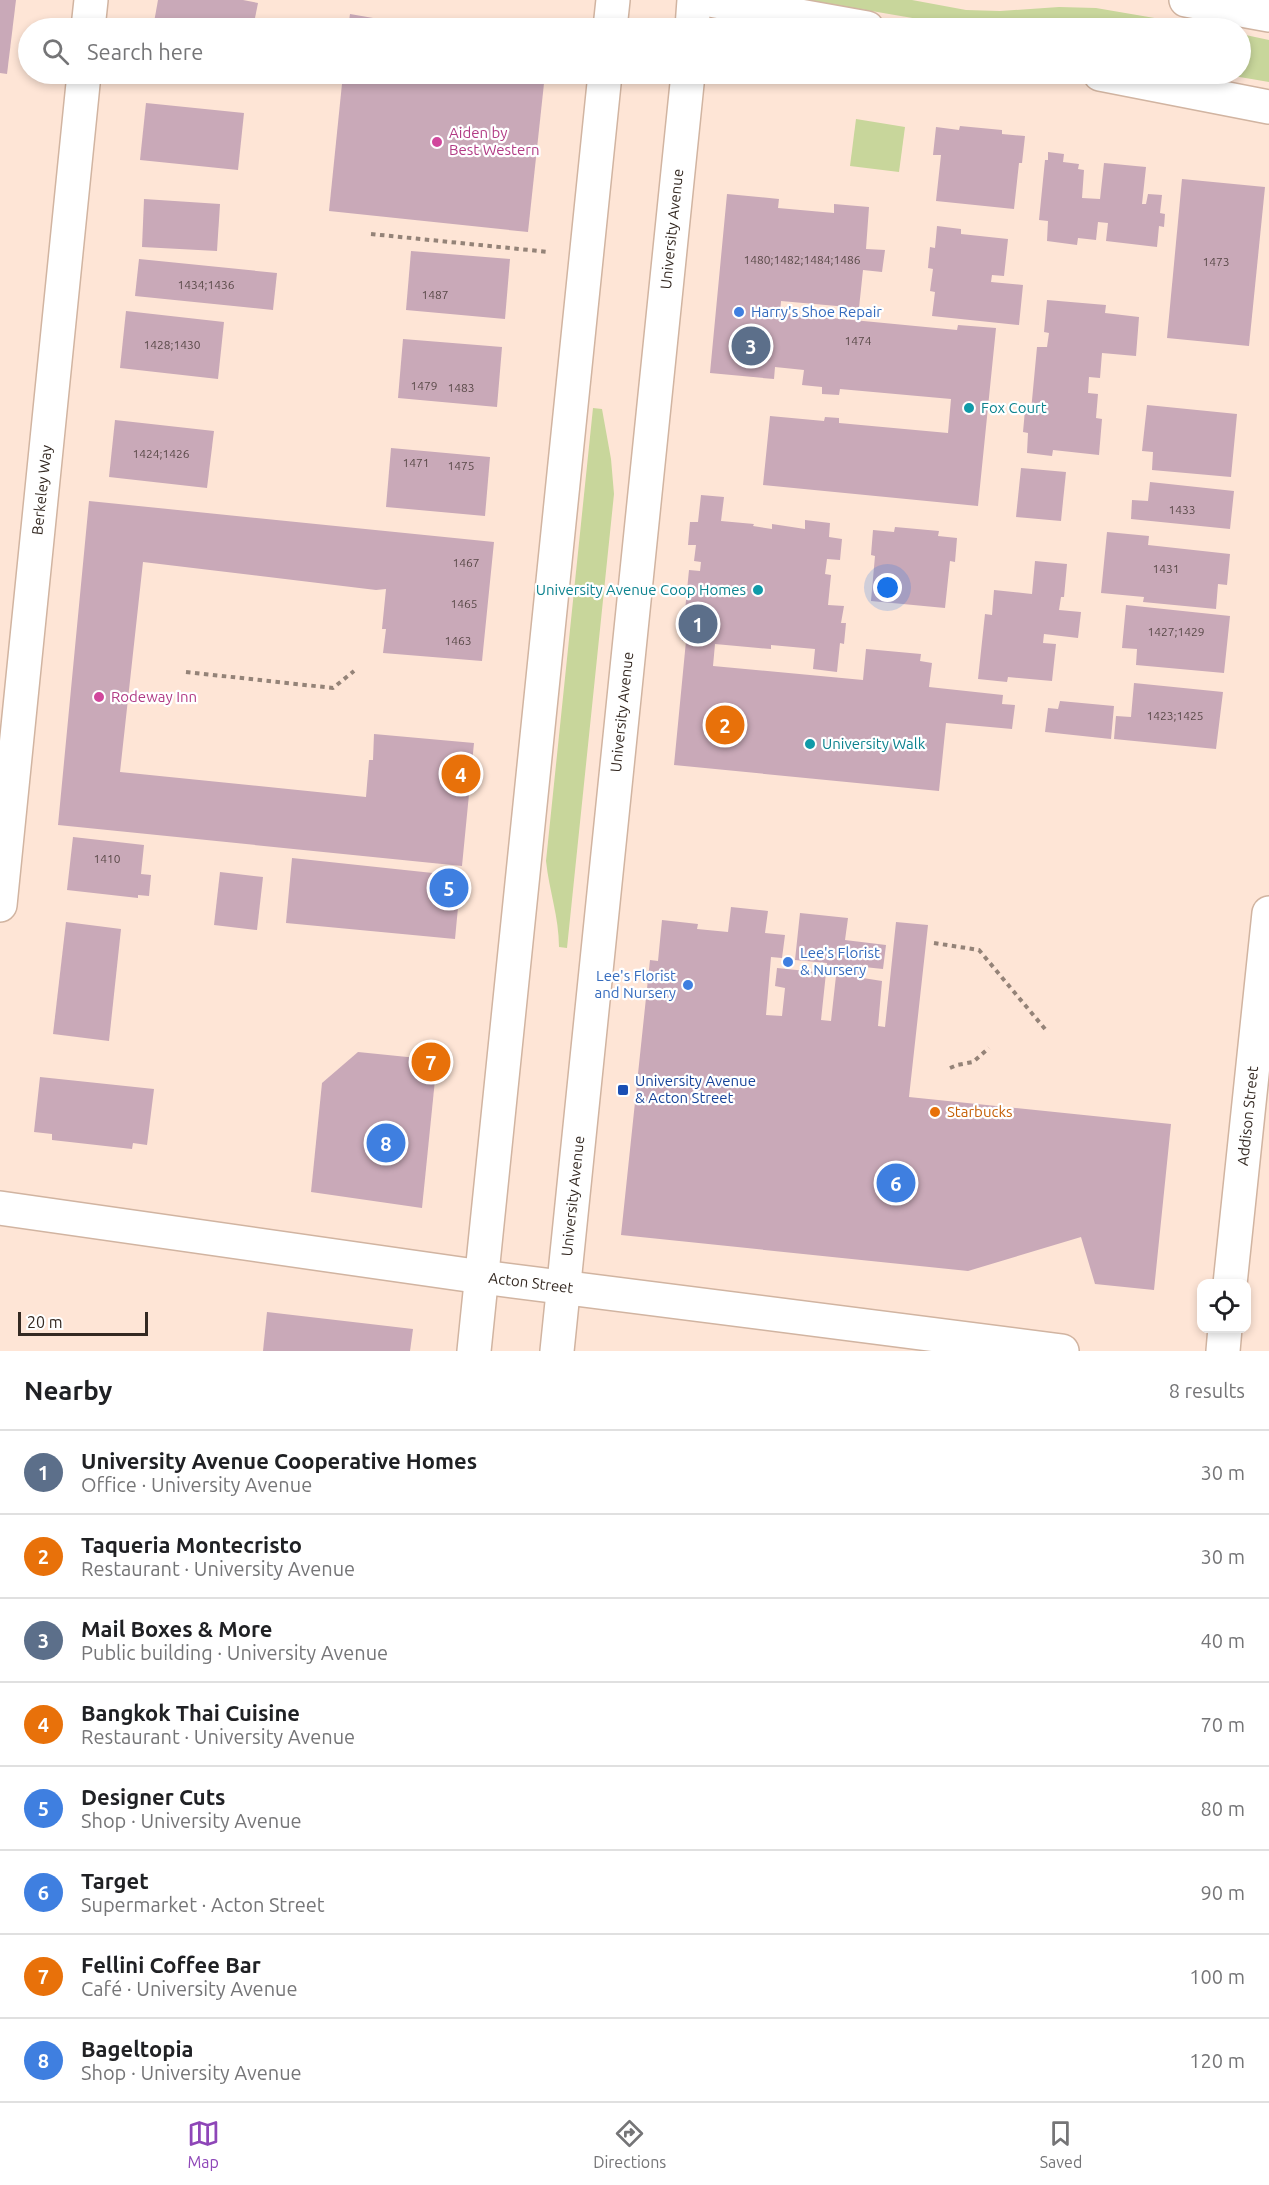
<!DOCTYPE html>
<html lang="en">
<head>
<meta charset="utf-8">
<style>
  body { margin:0; font-family:Ubuntu,sans-serif; background:#f2f2f2; color:#202124 }
  .controls { position:absolute; right:18px; bottom:18px; display:grid; overflow:hidden; border-radius:12px; box-shadow:0 3px 9px #0003 }
  .controls button { width:54px; height:54px; display:grid; place-items:center; padding:0; border:0; border-bottom:2px solid #e0e0e0; background:#fff; color:#202124; font:30px sans-serif }
  .scale { position:absolute; left:18px; bottom:15px; width:130px; box-sizing:border-box; padding-left:6px; border:3px solid #342922; border-top:0; font-size:16px; line-height:21px; white-space:nowrap; color:#342922; -webkit-text-stroke:4px #fff; paint-order:stroke }
  .you { position:absolute; left:888px; top:588px; width:21px; height:21px; margin:-15px; border:4px solid #fff; border-radius:50%; background:#1a73e8; box-shadow:0 0 0 9px #1a73e833 }
  .badge { display:grid; place-items:center; width:39px; height:39px; border-radius:50%; background:#8e46b8; color:#fff; font-size:20px; font-weight:700 }
  .pin { position:absolute; translate:-50% -50%; border:3px solid #fff; box-shadow:0 2px 6px #0006 }
  .list { margin:0; padding:0; list-style:none }
  h2 { display:flex; justify-content:space-between; align-items:center; height:78px; margin:0; padding:0 24px; font-size:26px }
  h2 small { font-size:20px; font-weight:400; color:#757577 }
  .list li { display:grid; grid-template-columns:39px 1fr auto; gap:18px; align-items:center; box-sizing:border-box; height:84px; padding:0 24px; border-top:2px solid #e0e0e0 }
  .list b { display:block; font-size:22px; white-space:nowrap }
  .list p { margin:0; font-size:20px; white-space:nowrap; color:#757577 }
  .list em { font-size:20px; font-style:normal; color:#757577 }
  .icon { flex:none; width:33px; height:33px; fill:none; stroke:currentColor; stroke-width:2; stroke-linecap:round; stroke-linejoin:round }
  .map { position:relative; flex:none; width:1269px; height:1351px; overflow:hidden }
  .search { position:absolute; background:#fff; box-shadow:0 3px 9px #0003; left:18px; right:18px; top:18px; height:66px; display:flex; align-items:center; gap:15px; box-sizing:border-box; padding:0 21px; border-radius:33px; color:#757577; font-size:22px }
  .sheet { height:750px; background:#fff }
  nav { display:flex; justify-content:space-around; align-items:center; box-sizing:border-box; height:84px; border-top:2px solid #e0e0e0; background:#fff; font-size:16px; color:#757577 }
  nav a { display:grid; justify-items:center; gap:3px }
  nav .on { color:#8e46b8 }
  .map>svg:first-child { display:block }
  .green { fill:#c8d69b }
  .building { fill:#c9a9b8 }
  .lines { fill:none; stroke-linecap:round; stroke-linejoin:round }
  .street-casing { stroke:#d1b4a1; stroke-width:36 }
  .secondary-casing { stroke:#d1b4a1; stroke-width:36 }
  .path { stroke:#948378; stroke-width:4; stroke-dasharray:4.5 4.5; stroke-linecap:butt }
  .street { stroke:#fff; stroke-width:33 }
  .secondary { stroke:#fff; stroke-width:33 }
  .hotel-dot { fill:#d1479c; stroke:#fff; stroke-width:2 }
  .shop-dot { fill:#3f7fe0; stroke:#fff; stroke-width:2 }
  .culture-dot { fill:#0f9aa8; stroke:#fff; stroke-width:2 }
  .transit-dot { fill:#1a4fb4; stroke:#fff; stroke-width:2 }
  .food-dot { fill:#e8710a; stroke:#fff; stroke-width:2 }
  .labels { text-anchor:middle; stroke-width:4.5; stroke-linejoin:round; paint-order:stroke }
  .number-label { font-size:12px; fill:#594948 }
  .hotel-label { font-size:15px; fill:#b23c85; stroke:#fff; text-anchor:start }
  .street-label { font-size:15px; fill:#342922; stroke:#fff }
  .shop-label { font-size:15px; fill:#366cbe; stroke:#fff; text-anchor:start }
  .culture-label { font-size:15px; fill:#0d838f; stroke:#fff; text-anchor:start }
  .transit-label { font-size:15px; fill:#164399; stroke:#fff; text-anchor:start }
  .food-label { font-size:15px; fill:#c56008; stroke:#fff; text-anchor:start }
</style>
</head>
<body>
<div class="map">
<svg width="1269" height="1351" viewBox="0 0 1269 1351">
  <rect width="100%" height="100%" fill="#fee5d6"/>
  <g class="green">
    <path d="M 807,0 L 912,0 L 966,10 L 1000,11 L 1059,7 L 1096,8 L 1213,28 L 971,28 Z"/>
    <path d="M 1241,34 L 1269,40 L 1269,82 L 1222,74 L 1240,74 Z"/>
    <path d="M 856,119 L 905,127 L 899,172 L 850,166 Z"/>
    <path d="M 593,408 L 602,409 L 611,459 L 614,494 L 567,948 L 559,947 C 559,917 549,890 546,861 Z"/>
  </g>
  <g class="building">
    <path d="M 0,0 L 16,0 L 7,74 L 0,73 Z"/>
    <path d="M 158,0 L 243,0 L 258,3 L 253,28 L 153,28 Z"/>
    <path d="M 350,14 L 425,27 L 424,28 L 348,28 Z"/>
    <path d="M 343,74 L 545,74 L 528,232 L 329,211 Z"/>
    <path d="M 146,103 L 244,113 L 238,170 L 140,160 Z"/>
    <path d="M 960,126 L 1002,130 L 1002,134 L 1025,136 L 1022,163 L 1019,163 L 1014,209 L 936,201 L 941,155 L 933,155 L 936,127 L 959,130 Z"/>
    <path d="M 1048,152 L 1064,154 L 1063,162 L 1079,164 L 1078,169 L 1084,170 L 1082,198 L 1100,199 L 1104,163 L 1146,167 L 1142,204 L 1146,204 L 1148,194 L 1162,195 L 1160,213 L 1165,214 L 1164,227 L 1159,226 L 1157,247 L 1106,241 L 1108,223 L 1098,222 L 1096,240 L 1078,238 L 1077,245 L 1047,241 L 1048,221 L 1039,220 L 1045,160 L 1048,160 Z"/>
    <path d="M 1182,179 L 1265,187 L 1249,346 L 1167,338 Z"/>
    <path d="M 727,194 L 779,199 L 778,208 L 834,213 L 834,204 L 869,207 L 866,249 L 885,250 L 882,272 L 863,270 L 859,308 L 781,301 L 780,313 L 957,330 L 958,325 L 996,328 L 978,506 L 763,485 L 770,416 L 824,421 L 825,417 L 839,418 L 839,423 L 948,433 L 951,399 L 840,389 L 839,395 L 822,394 L 822,387 L 802,385 L 804,370 L 775,367 L 774,379 L 710,373 Z"/>
    <path d="M 144,199 L 220,204 L 217,251 L 142,247 Z"/>
    <path d="M 937,226 L 961,229 L 961,234 L 1008,239 L 1004,276 L 992,275 L 991,282 L 1023,285 L 1019,325 L 932,316 L 935,292 L 930,291 L 933,269 L 928,268 L 930,247 L 935,248 Z"/>
    <path d="M 411,251 L 510,259 L 505,319 L 406,310 Z"/>
    <path d="M 139,259 L 277,273 L 273,310 L 135,296 Z"/>
    <path d="M 1047,300 L 1106,305 L 1105,313 L 1139,317 L 1136,356 L 1102,353 L 1100,378 L 1089,377 L 1088,393 L 1098,394 L 1096,418 L 1102,419 L 1099,455 L 1053,450 L 1052,456 L 1027,453 L 1028,433 L 1023,432 L 1025,410 L 1031,411 L 1037,347 L 1047,347 L 1049,333 L 1044,332 Z"/>
    <path d="M 126,311 L 224,322 L 218,379 L 120,368 Z"/>
    <path d="M 403,339 L 502,347 L 497,407 L 398,398 Z"/>
    <path d="M 1147,405 L 1237,414 L 1231,477 L 1152,470 L 1153,452 L 1142,451 Z"/>
    <path d="M 115,420 L 214,431 L 207,488 L 109,477 Z"/>
    <path d="M 391,448 L 490,457 L 485,516 L 386,507 Z"/>
    <path d="M 1021,468 L 1066,472 L 1061,521 L 1016,517 Z"/>
    <path d="M 1150,482 L 1234,491 L 1230,529 L 1131,519 L 1132,500 L 1148,501 Z"/>
    <path d="M 701,495 L 724,497 L 721,521 L 754,524 L 753,526 L 772,529 L 772,524 L 805,529 L 805,520 L 830,523 L 829,537 L 842,539 L 840,560 L 827,559 L 825,574 L 831,575 L 828,605 L 844,606 L 841,623 L 846,623 L 844,644 L 840,643 L 837,672 L 813,669 L 815,649 L 771,645 L 771,649 L 715,644 L 713,666 L 863,680 L 866,649 L 921,654 L 920,661 L 932,663 L 929,687 L 1003,695 L 1002,704 L 1015,705 L 1012,729 L 946,723 L 939,791 L 674,765 L 686,641 L 682,641 L 689,570 L 700,571 L 701,562 L 694,561 L 696,545 L 688,545 L 690,522 L 698,522 Z"/>
    <path d="M 89,501 L 494,542 L 482,661 L 383,653 L 386,629 L 382,629 L 386,589 L 376,590 L 143,562 L 120,772 L 366,797 L 369,760 L 373,760 L 374,734 L 474,743 L 462,866 L 58,825 Z"/>
    <path d="M 895,527 L 939,531 L 938,536 L 957,538 L 955,562 L 950,561 L 945,608 L 871,601 L 875,556 L 871,555 L 873,530 L 894,532 Z"/>
    <path d="M 1107,532 L 1149,536 L 1148,545 L 1230,554 L 1227,585 L 1218,584 L 1216,609 L 1143,602 L 1144,597 L 1101,593 Z"/>
    <path d="M 1035,561 L 1067,564 L 1064,597 L 1061,597 L 1059,610 L 1081,612 L 1078,638 L 1044,634 L 1043,643 L 1056,644 L 1052,681 L 1008,677 L 1007,682 L 978,679 L 985,614 L 992,615 L 994,590 L 1032,594 Z"/>
    <path d="M 1126,605 L 1230,616 L 1224,673 L 1136,665 L 1137,649 L 1122,648 Z"/>
    <path d="M 1134,683 L 1223,692 L 1216,749 L 1114,739 L 1116,716 L 1131,717 Z"/>
    <path d="M 1060,701 L 1114,706 L 1111,739 L 1045,732 L 1048,708 L 1058,709 Z"/>
    <path d="M 73,837 L 144,845 L 141,874 L 151,875 L 149,896 L 138,895 L 138,898 L 67,890 Z"/>
    <path d="M 292,858 L 461,876 L 455,939 L 286,923 Z"/>
    <path d="M 220,872 L 263,877 L 257,930 L 214,925 Z"/>
    <path d="M 731,907 L 768,911 L 765,933 L 785,935 L 782,958 L 771,957 L 766,1015 L 782,1016 L 785,988 L 775,986 L 777,968 L 826,973 L 821,1020 L 831,1021 L 836,976 L 826,973 L 827,963 L 795,960 L 800,913 L 848,918 L 845,940 L 886,945 L 883,969 L 864,967 L 863,978 L 882,981 L 878,1026 L 885,1027 L 896,922 L 928,925 L 909,1097 L 1171,1124 L 1154,1290 L 1095,1284 L 1081,1237 L 968,1271 L 621,1235 L 650,960 L 658,961 L 662,920 L 698,924 L 697,929 L 728,932 Z"/>
    <path d="M 66,922 L 121,929 L 109,1041 L 53,1034 Z"/>
    <path d="M 358,1052 L 437,1060 L 422,1208 L 311,1192 L 322,1083 Z"/>
    <path d="M 40,1077 L 154,1089 L 147,1145 L 133,1143 L 132,1149 L 52,1140 L 52,1134 L 34,1132 Z"/>
    <path d="M 267,1312 L 413,1329 L 410,1351 L 263,1351 Z"/>
  </g>
  <g class="lines">
    <defs>
      <g id="street">
        <path d="M 88,28 L 91,0"/>
        <path d="M 0,905 L 84,74"/>
        <path d="M 0,1208 L 482,1277 L 1062,1351"/>
        <path d="M 1230,1284 L 1269,913"/>
        <path d="M 1223,1351 L 1225,1328"/>
      </g>
      <g id="secondary">
        <path d="M 710,0 L 867,28"/>
        <path d="M 1186,0 L 1269,15"/>
        <path d="M 610,28 L 613,0"/>
        <path d="M 692,28 L 694,0"/>
        <path d="M 1100,74 L 1269,107"/>
        <path d="M 474,1351 L 605,74"/>
        <path d="M 557,1351 L 688,74"/>
      </g>
    </defs>
    <use href="#street" class="street-casing"/>
    <use href="#secondary" class="secondary-casing"/>
    <g class="path">
      <path d="M 371,234 L 549,252"/>
      <path d="M 186,672 L 333,688 L 354,671"/>
      <path d="M 934,943 L 979,950 L 1045,1029"/>
      <path d="M 950,1068 L 957,1065 L 973,1062 L 989,1048"/>
    </g>
    <use href="#street" class="street"/>
    <use href="#secondary" class="secondary"/>
  </g>
  <g class="hotel-dot">
    <circle cx="437" cy="142" r="6"/>
    <circle cx="99" cy="697" r="6"/>
  </g>
  <g class="shop-dot">
    <circle cx="739" cy="312" r="6"/>
    <circle cx="788" cy="962" r="6"/>
    <circle cx="688" cy="985" r="6"/>
  </g>
  <g class="culture-dot">
    <circle cx="969" cy="408" r="6"/>
    <circle cx="758" cy="590" r="6"/>
    <circle cx="810" cy="744" r="6"/>
  </g>
  <rect class="transit-dot" x="617" y="1084" width="12" height="12" rx="3"/>
  <circle class="food-dot" cx="935" cy="1112" r="6"/>
  <g class="labels">
    <g class="number-label">
      <text x="802" y="264">1480;1482;1484;1486</text>
      <text x="1216" y="266">1473</text>
      <text x="206" y="289">1434;1436</text>
      <text x="435" y="299">1487</text>
      <text x="858" y="345">1474</text>
      <text x="172" y="349">1428;1430</text>
      <text x="424" y="390">1479</text>
      <text x="461" y="392">1483</text>
      <text x="161" y="458">1424;1426</text>
      <text x="416" y="467">1471</text>
      <text x="461" y="470">1475</text>
      <text x="1182" y="514">1433</text>
      <text x="466" y="567">1467</text>
      <text x="1166" y="573">1431</text>
      <text x="464" y="608">1465</text>
      <text x="1176" y="636">1427;1429</text>
      <text x="458" y="645">1463</text>
      <text x="1175" y="720">1423;1425</text>
      <text x="107" y="863">1410</text>
    </g>
    <g class="hotel-label">
      <text x="449" y="138">Aiden by<tspan x="449" dy="17">Best Western</tspan></text>
      <text x="111" y="702">Rodeway Inn</text>
    </g>
    <g class="street-label">
      <text transform="translate(672 229) rotate(-84)" y="5">University Avenue</text>
      <text transform="translate(42 490) rotate(-84)" y="5">Berkeley Way</text>
      <text transform="translate(622 712) rotate(-84)" y="5">University Avenue</text>
      <text transform="translate(1248 1116) rotate(-84)" y="5">Addison Street</text>
      <text transform="translate(573 1196) rotate(-84)" y="5">University Avenue</text>
      <text transform="translate(531 1283) rotate(7)" y="5">Acton Street</text>
    </g>
    <g class="shop-label">
      <text x="751" y="317">Harry's Shoe Repair</text>
      <text x="800" y="958">Lee's Florist<tspan x="800" dy="17">&amp; Nursery</tspan></text>
      <text x="676" y="981" text-anchor="end">Lee's Florist<tspan x="676" dy="17">and Nursery</tspan></text>
    </g>
    <g class="culture-label">
      <text x="981" y="413">Fox Court</text>
      <text x="746" y="595" text-anchor="end">University Avenue Coop Homes</text>
      <text x="822" y="749">University Walk</text>
    </g>
    <g class="transit-label">
      <text x="635" y="1086">University Avenue<tspan x="635" dy="17">&amp; Acton Street</tspan></text>
    </g>
    <g class="food-label">
      <text x="947" y="1117">Starbucks</text>
    </g>
  </g>
</svg>
<div class="controls">
<button><svg class="icon" aria-label="locate" viewBox="0 0 24 24"><circle cx="12" cy="12" r="6"/><path d="M12 2v4M12 18v4M2 12h4M18 12h4"/></svg></button>
</div>
<div class="scale">20 m</div>
<div class="you"></div>
<div class="pin badge" style="left:698px;top:624px;background:#5c6f8a">1</div>
<div class="pin badge" style="left:725px;top:725px;background:#e8710a">2</div>
<div class="pin badge" style="left:751px;top:346px;background:#5c6f8a">3</div>
<div class="pin badge" style="left:461px;top:774px;background:#e8710a">4</div>
<div class="pin badge" style="left:449px;top:888px;background:#3f7fe0">5</div>
<div class="pin badge" style="left:896px;top:1183px;background:#3f7fe0">6</div>
<div class="pin badge" style="left:431px;top:1062px;background:#e8710a">7</div>
<div class="pin badge" style="left:386px;top:1143px;background:#3f7fe0">8</div>
<div class="search"><svg class="icon" aria-label="search" viewBox="0 0 24 24"><circle cx="10" cy="10" r="6"/><path d="M15 15l6 6"/></svg>Search here</div>
</div>
<section class="sheet">
<h2>Nearby<small>8 results</small></h2>
<ul class="list">
<li><span class="badge" style="background:#5c6f8a">1</span><div><b>University Avenue Cooperative Homes</b><p>Office · University Avenue</p></div><em>30 m</em></li>
<li><span class="badge" style="background:#e8710a">2</span><div><b>Taqueria Montecristo</b><p>Restaurant · University Avenue</p></div><em>30 m</em></li>
<li><span class="badge" style="background:#5c6f8a">3</span><div><b>Mail Boxes &amp; More</b><p>Public building · University Avenue</p></div><em>40 m</em></li>
<li><span class="badge" style="background:#e8710a">4</span><div><b>Bangkok Thai Cuisine</b><p>Restaurant · University Avenue</p></div><em>70 m</em></li>
<li><span class="badge" style="background:#3f7fe0">5</span><div><b>Designer Cuts</b><p>Shop · University Avenue</p></div><em>80 m</em></li>
<li><span class="badge" style="background:#3f7fe0">6</span><div><b>Target</b><p>Supermarket · Acton Street</p></div><em>90 m</em></li>
<li><span class="badge" style="background:#e8710a">7</span><div><b>Fellini Coffee Bar</b><p>Café · University Avenue</p></div><em>100 m</em></li>
<li><span class="badge" style="background:#3f7fe0">8</span><div><b>Bageltopia</b><p>Shop · University Avenue</p></div><em>120 m</em></li>
</ul>
</section>
<nav>
<a class="on"><svg class="icon" aria-label="map" viewBox="0 0 24 24"><path d="M3 6l6-2 6 2 6-2v14l-6 2-6-2-6 2zM9 4v14M15 6v14"/></svg>Map</a>
<a><svg class="icon" aria-label="directions" viewBox="0 0 24 24"><path d="M12 3l9 9-9 9-9-9zM9 14v-3h6M13 9l2 2-2 2"/></svg>Directions</a>
<a><svg class="icon" aria-label="saved" viewBox="0 0 24 24"><path d="M7 4h10v16l-5-4-5 4z"/></svg>Saved</a>
</nav>
</body>
</html>
